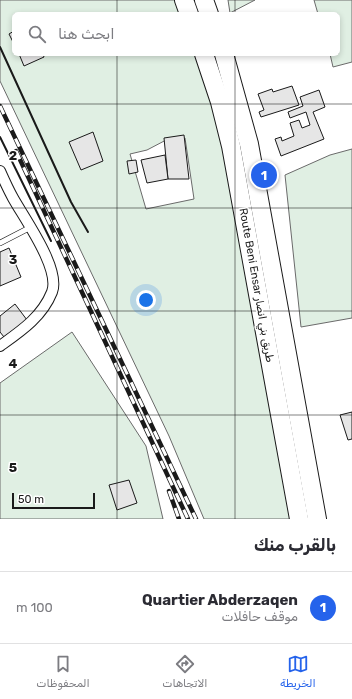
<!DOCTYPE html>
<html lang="ar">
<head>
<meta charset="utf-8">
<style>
  body { margin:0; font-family:Rubik,Vazirmatn,sans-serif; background:#f2f2f3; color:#2b2b33; direction:rtl }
  .scale { position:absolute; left:12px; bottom:10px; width:83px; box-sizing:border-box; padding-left:4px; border:2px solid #1a1a1a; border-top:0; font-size:11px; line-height:14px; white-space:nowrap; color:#1a1a1a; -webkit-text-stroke:3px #fff; paint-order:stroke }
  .you { position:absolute; left:146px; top:300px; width:14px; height:14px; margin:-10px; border:3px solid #fff; border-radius:50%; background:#1a73e8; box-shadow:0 0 0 6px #1a73e833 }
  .badge { display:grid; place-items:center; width:26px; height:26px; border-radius:50%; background:#2563eb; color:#fff; font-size:13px; font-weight:700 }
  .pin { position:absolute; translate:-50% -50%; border:2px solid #fff; box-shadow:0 1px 4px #0006 }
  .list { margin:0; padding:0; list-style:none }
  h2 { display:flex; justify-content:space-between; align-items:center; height:52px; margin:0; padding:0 16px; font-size:17px }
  h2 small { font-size:13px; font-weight:400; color:#7c7c81 }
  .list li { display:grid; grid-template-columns:26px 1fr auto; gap:12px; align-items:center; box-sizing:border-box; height:72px; padding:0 16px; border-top:1px solid #e1e1e2 }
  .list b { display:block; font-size:15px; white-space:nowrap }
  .list p { margin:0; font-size:13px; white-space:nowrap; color:#7c7c81 }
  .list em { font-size:13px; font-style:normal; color:#7c7c81 }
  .icon { flex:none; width:22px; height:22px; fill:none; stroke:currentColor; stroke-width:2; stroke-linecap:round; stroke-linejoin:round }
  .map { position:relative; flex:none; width:352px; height:519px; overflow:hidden; direction:ltr }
  .search { position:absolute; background:#fff; box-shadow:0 2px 6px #0003; left:12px; right:12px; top:12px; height:44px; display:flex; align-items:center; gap:10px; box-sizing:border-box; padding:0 14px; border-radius:6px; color:#7c7c81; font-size:15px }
  .sheet { height:124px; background:#fff }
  nav { display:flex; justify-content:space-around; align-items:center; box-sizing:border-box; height:56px; border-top:1px solid #e1e1e2; background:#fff; font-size:11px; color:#7c7c81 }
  nav a { display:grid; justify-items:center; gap:2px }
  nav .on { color:#2563eb }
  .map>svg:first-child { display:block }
  .green { fill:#e0efe3; stroke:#6a6a6a; fill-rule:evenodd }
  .building { fill:#e6e6e6; stroke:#1a1a1a }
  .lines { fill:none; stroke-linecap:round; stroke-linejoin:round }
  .lane-casing { stroke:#1a1a1a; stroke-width:6 }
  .street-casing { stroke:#1a1a1a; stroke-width:12 }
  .highway-casing { stroke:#1a1a1a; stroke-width:20 }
  .lane { stroke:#fff; stroke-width:5 }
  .street { stroke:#fff; stroke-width:10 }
  .highway { stroke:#fff; stroke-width:18 }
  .rail-casing { stroke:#1a1a1a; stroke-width:4.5 }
  .rail { stroke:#fff; stroke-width:3; stroke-dasharray:9; stroke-linecap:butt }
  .wall { stroke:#1a1a1a; stroke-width:2 }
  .grid { fill:none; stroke:#1a1a1a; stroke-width:1; stroke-opacity:0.55 }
  .labels { text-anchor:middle; stroke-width:3; stroke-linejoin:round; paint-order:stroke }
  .street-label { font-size:11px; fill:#1a1a1a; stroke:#fff }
  .grid-label { font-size:13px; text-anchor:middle; font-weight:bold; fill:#1a1a1a; stroke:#fff; stroke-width:3; stroke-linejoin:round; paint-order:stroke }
</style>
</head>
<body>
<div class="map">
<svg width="352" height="519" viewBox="0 0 352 519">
  <rect width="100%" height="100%" fill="#fff"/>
  <g class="green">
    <path d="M 0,0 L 179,0 L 185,14 L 14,14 L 14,54 L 199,54 L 220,125 L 294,519 L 204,519 L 169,436 L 0,81 ZM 185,138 L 194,199 L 146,209 L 130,154 L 147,150 L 168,139 Z"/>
    <path d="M 228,0 L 255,0 L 230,13 Z"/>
    <path d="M 314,0 L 352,0 L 352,62 L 333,67 L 330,54 L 338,54 L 338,14 L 318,14 Z"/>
    <path d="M 352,149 L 352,318 L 301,327 L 285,175 L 330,155 Z"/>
    <path d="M 72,332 L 146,446 L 163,519 L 0,519 L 0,383 Z"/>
  </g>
  <g class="building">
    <path d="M 14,31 L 14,44 L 9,34 Z"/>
    <path d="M 19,54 L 43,54 L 44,57 L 24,66 Z"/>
    <path d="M 292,86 L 299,105 L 261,117 L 259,112 L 264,110 L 258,94 L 272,89 L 273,92 Z"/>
    <path d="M 319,90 L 325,107 L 313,112 L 324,139 L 281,156 L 275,139 L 281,137 L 282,141 L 294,136 L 290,123 L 299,120 L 302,128 L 310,125 L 306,112 L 290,118 L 288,112 L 303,106 L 300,97 Z"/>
    <path d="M 93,132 L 103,161 L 81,170 L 69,142 Z"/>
    <path d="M 184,135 L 189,179 L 168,179 L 164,138 Z"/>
    <path d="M 165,155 L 168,179 L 147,183 L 141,160 Z"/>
    <path d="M 136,160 L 138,172 L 129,174 L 127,161 Z"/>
    <path d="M 9,248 L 21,277 L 0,286 L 0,252 Z"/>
    <path d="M 15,304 L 27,320 L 4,337 L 0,332 L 0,316 Z"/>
    <path d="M 352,412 L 352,439 L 348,440 L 340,415 Z"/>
    <path d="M 129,480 L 137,503 L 117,510 L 109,485 Z"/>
  </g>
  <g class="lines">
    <defs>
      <path id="lane" d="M 0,243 L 31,227"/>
      <path id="street" d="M 0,171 C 4,180 8,189 13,198 C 24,218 61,269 52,292 C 42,317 21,331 0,346"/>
      <g id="highway">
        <path d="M 184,0 L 189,14"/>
        <path d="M 204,0 L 209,14"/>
        <path d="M 204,54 L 220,102 L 231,146 L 299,519"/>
        <path d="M 224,54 L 249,144 L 317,519"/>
      </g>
    </defs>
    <use href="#lane" class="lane-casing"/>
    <use href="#street" class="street-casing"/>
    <use href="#highway" class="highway-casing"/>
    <use href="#lane" class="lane"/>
    <use href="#street" class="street"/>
    <use href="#highway" class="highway"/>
    <defs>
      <g id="rail">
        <path d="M 0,106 L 196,519"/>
        <path d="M 16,151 L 188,519"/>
        <path d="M 169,491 L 179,519"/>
      </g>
    </defs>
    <use href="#rail" class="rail-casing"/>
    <use href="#rail" class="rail"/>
    <g class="wall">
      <path d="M 0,47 L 71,202 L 88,232"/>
      <path d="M 0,137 L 51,241"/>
    </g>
  </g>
  <path class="grid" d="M 117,0 L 117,14M 235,0 L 235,14M 117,54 L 117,519M 235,54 L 235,519M 0,104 L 352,104M 0,208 L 352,208M 0,311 L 352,311M 0,415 L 352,415"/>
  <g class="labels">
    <g class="street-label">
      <text transform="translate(257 285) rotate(80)" y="4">Route Beni Ensar طريق بني انصار</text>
    </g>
  </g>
  <g class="grid-label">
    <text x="13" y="160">2</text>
    <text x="13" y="264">3</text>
    <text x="13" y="368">4</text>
    <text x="13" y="472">5</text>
  </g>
</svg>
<div class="scale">50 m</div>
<div class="you"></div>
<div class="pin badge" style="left:264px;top:175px">1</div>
<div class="search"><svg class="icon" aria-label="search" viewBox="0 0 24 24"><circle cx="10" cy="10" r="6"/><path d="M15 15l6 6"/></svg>ابحث هنا</div>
</div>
<section class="sheet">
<h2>بالقرب منك<small></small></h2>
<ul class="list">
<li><span class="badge">1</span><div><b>Quartier Abderzaqen</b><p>موقف حافلات</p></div><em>100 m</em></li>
</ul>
</section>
<nav>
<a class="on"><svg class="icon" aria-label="map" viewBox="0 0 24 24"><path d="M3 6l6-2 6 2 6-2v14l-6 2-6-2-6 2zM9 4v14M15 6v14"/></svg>الخريطة</a>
<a><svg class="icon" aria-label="directions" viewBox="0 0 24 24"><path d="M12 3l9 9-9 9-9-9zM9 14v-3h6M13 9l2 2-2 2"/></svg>الاتجاهات</a>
<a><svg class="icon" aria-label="saved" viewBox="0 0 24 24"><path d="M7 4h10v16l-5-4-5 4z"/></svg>المحفوظات</a>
</nav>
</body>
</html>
